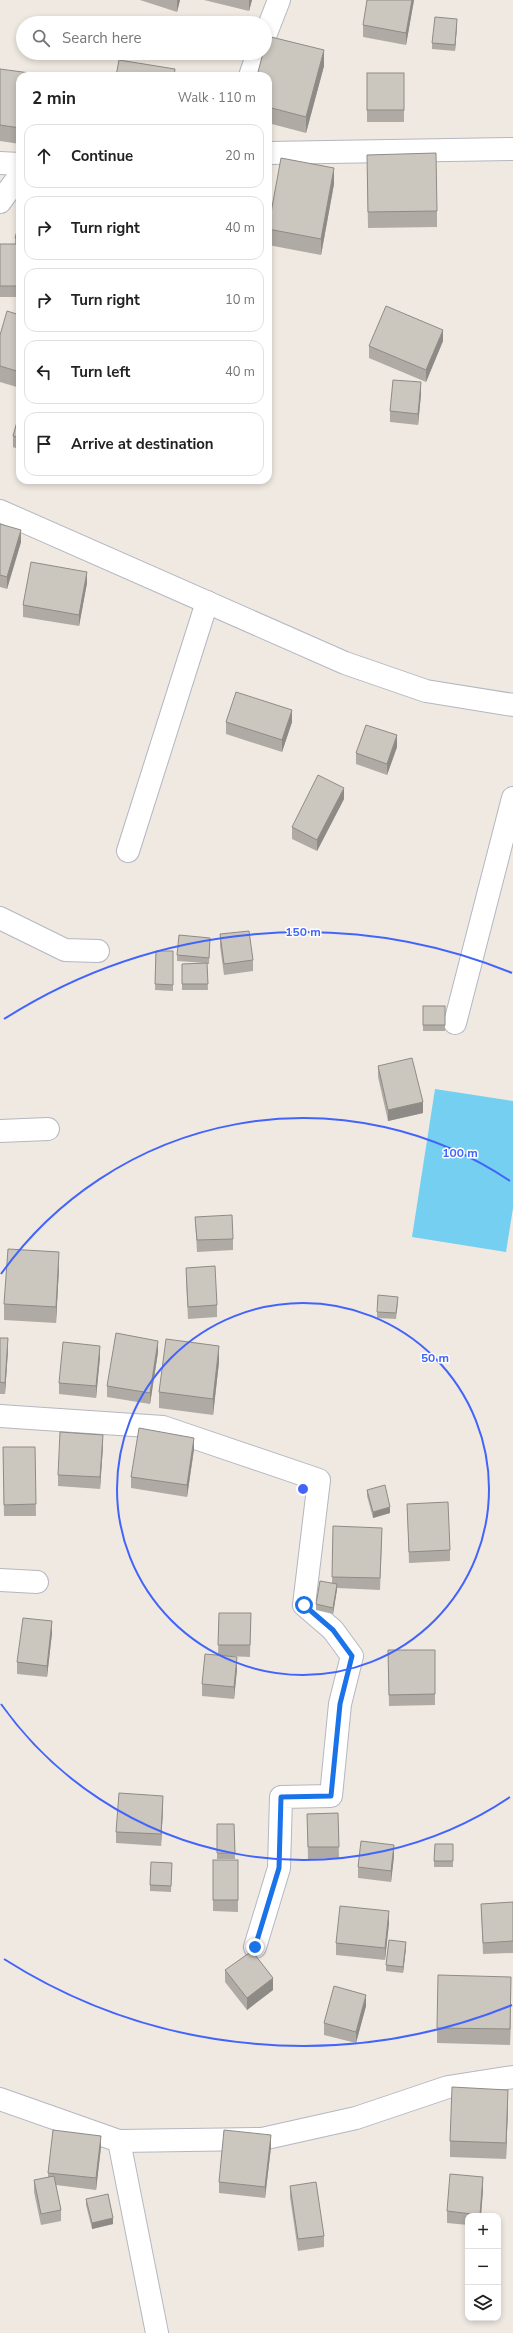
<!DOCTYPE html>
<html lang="en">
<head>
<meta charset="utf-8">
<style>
  body { margin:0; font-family:"Nunito Sans",sans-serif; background:#f2f2f2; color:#222 }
  .controls { position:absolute; right:12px; bottom:12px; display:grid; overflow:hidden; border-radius:8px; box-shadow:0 2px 6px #0003 }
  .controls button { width:36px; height:36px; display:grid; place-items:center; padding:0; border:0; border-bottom:1px solid #e0e0e0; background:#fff; color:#222; font:20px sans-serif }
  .stop { position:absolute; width:12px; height:12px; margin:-9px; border:3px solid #1a73e8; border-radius:50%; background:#fff }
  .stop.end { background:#1a73e8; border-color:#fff; box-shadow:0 1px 4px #0008 }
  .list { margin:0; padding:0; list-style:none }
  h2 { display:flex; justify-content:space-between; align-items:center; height:52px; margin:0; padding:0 16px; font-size:17px }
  h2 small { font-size:13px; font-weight:400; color:#767676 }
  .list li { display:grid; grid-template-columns:26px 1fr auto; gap:12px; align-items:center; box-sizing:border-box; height:64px; margin:0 8px 8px; padding:0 8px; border:1px solid #e0e0e0; border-radius:12px }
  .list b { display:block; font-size:15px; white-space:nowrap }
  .list em { font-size:13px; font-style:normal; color:#767676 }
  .icon { flex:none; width:22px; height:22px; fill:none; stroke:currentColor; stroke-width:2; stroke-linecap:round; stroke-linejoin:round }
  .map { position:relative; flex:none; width:513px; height:2333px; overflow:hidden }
  .search { position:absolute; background:#fff; box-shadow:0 2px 6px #0003; left:16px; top:16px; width:256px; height:44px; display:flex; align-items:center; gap:10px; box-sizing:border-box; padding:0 14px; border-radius:22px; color:#767676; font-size:15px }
  .panel { position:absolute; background:#fff; box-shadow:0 2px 6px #0003; left:16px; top:72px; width:256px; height:412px; border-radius:12px }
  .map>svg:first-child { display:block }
  .water { fill:#75cff0 }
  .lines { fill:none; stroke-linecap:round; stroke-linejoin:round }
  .street-casing { stroke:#b4b7c1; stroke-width:24 }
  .secondary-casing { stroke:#b4b7c1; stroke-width:24 }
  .street { stroke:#fff; stroke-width:22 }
  .secondary { stroke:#fff; stroke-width:22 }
  .wall { fill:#afaba4 }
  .shaded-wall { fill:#8e8b86 }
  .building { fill:#cbc7bf; stroke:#8e8b86 }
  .route { stroke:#1a73e8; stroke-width:5 }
  .ring { fill:none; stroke:#4264fb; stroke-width:2 }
  .centre { fill:#4264fb; stroke:#fff; stroke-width:2 }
  .ring-label { font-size:12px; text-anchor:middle; font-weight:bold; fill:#4264fb; stroke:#fff; stroke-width:3; stroke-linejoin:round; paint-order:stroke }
</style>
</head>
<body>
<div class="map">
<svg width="513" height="2333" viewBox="0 0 513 2333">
  <rect width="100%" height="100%" fill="#efe9e1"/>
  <path class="water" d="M 435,1089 L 513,1101 L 513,1208 L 506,1252 L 412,1237 Z"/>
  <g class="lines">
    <defs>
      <g id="street">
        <path d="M 265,36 L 279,0"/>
        <path d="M 250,76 L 258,53"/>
        <path d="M 0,202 L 20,175"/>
        <path d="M 0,511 L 345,663 L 426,691 L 513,705"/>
        <path d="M 128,851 L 207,602"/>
        <path d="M 0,918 L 65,950 L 98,951"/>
        <path d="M 455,1023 L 513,798"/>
        <path d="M 0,1131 L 48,1129"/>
        <path d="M 0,1416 L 163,1427 L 319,1480 L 304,1605 L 333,1630 L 352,1656 L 340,1704 L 331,1796 L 281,1797 L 279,1868 L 255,1947"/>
        <path d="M 0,1580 L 37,1582"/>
      </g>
      <g id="secondary">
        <path d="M 268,153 L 513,149"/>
        <path d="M 0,163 L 20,164"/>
        <path d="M 0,2099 L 119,2141 L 262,2139 L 356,2118 L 448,2087 L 513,2077"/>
        <path d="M 119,2141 L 157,2333"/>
      </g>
    </defs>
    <use href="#street" class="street-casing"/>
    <use href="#secondary" class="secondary-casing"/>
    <use href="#street" class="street"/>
    <use href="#secondary" class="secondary"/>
  </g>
  <g class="wall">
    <path d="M 140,0 L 180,0 L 177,12 Z"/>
    <path d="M 204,0 L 252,0 L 249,11 Z"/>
    <path d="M 414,0 L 406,45 L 363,37 L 363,25 Z"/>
    <path d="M 457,25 L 455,51 L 432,49 L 432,43 Z"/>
    <path d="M 324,66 L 306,133 L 268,123 L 268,76 Z"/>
    <path d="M 0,69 L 30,76 L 20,76 L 20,144 L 0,141 Z"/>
    <rect x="367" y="73" width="37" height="49"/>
    <path d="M 367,171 L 437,211 L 437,227 L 368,228 Z"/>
    <path d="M 334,184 L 321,255 L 268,245 L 268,227 Z"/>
    <path d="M 20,220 L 20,297 L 0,297 L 0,244 L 15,244 L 15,238 Z"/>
    <path d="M 20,315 L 20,388 L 0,382 L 0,335 Z"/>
    <path d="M 443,341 L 426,382 L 369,358 L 369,346 Z"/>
    <path d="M 421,394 L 418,425 L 390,422 L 390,411 Z"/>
    <path d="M 20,411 L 20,450 L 13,447 L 13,436 Z"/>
    <path d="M 0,524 L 21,542 L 7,589 L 0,587 Z"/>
    <path d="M 87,583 L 79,626 L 23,617 L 23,605 Z"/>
    <path d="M 226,722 L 292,722 L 282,752 L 226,734 Z"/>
    <path d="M 397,747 L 387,775 L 356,764 L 356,753 Z"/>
    <path d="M 344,799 L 317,851 L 292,839 L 292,827 Z"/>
    <path d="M 220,934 L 253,960 L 253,971 L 224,975 L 220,946 Z"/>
    <path d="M 210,944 L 209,964 L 207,964 L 208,990 L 182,990 L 182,964 L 206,963 L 177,961 L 177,955 Z"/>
    <path d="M 156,951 L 173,951 L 173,991 L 155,990 Z"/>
    <rect x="423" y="1006" width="22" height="25"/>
    <path d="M 378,1066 L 423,1113 L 388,1121 L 378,1077 Z"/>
    <path d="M 195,1217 L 233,1239 L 233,1250 L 197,1252 Z"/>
    <path d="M 59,1268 L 56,1323 L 4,1320 L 4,1304 Z"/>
    <path d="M 186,1268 L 217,1305 L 217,1317 L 188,1319 L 186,1279 Z"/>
    <path d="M 398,1303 L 396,1319 L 377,1318 L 377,1312 Z"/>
    <path d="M 0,1338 L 8,1350 L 5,1394 L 0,1394 Z"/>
    <path d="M 158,1352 L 150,1404 L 107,1397 L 107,1386 Z"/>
    <path d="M 100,1357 L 96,1398 L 59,1394 L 59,1383 Z"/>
    <path d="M 219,1362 L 213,1415 L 159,1408 L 159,1392 Z"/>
    <path d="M 103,1446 L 100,1489 L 58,1486 L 58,1475 Z"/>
    <path d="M 3,1447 L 35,1447 L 36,1516 L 4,1516 Z"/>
    <path d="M 194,1449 L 187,1497 L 131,1488 L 131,1477 Z"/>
    <path d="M 367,1490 L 390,1513 L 373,1518 L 367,1496 Z"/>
    <path d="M 407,1504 L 450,1550 L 450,1561 L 409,1563 Z"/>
    <path d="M 333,1526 L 382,1539 L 380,1590 L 337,1588 L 333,1614 L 316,1610 L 316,1604 L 332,1583 Z"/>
    <path d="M 219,1613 L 251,1613 L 250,1657 L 228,1656 L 237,1669 L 234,1699 L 202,1696 L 202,1684 L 218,1656 Z"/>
    <path d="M 52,1633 L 47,1677 L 17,1674 L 17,1662 Z"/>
    <path d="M 388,1650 L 435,1650 L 435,1705 L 389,1706 Z"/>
    <path d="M 163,1807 L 161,1846 L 116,1843 L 116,1832 Z"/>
    <path d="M 338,1813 L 339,1858 L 308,1859 L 307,1814 Z"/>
    <path d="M 217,1824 L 234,1824 L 235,1859 L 217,1859 Z"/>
    <path d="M 453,1844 L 453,1867 L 434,1867 L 434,1861 Z"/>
    <path d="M 394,1856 L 391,1882 L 358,1878 L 358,1867 Z"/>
    <path d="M 213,1860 L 238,1860 L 238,1912 L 213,1911 Z"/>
    <path d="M 172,1863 L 171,1892 L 150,1891 L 150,1885 Z"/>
    <path d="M 513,1902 L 513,1953 L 483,1954 L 481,1904 Z"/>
    <path d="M 389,1923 L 385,1960 L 336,1955 L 336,1943 Z"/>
    <path d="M 406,1948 L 403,1973 L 386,1971 L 386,1965 Z"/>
    <path d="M 225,1970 L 273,1990 L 247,2010 L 225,1982 Z"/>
    <path d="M 511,1993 L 510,2045 L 437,2043 L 437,2028 Z"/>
    <path d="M 366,2006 L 356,2043 L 324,2035 L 324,2023 Z"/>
    <path d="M 508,2106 L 506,2159 L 450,2157 L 450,2141 Z"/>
    <path d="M 101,2147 L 96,2190 L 56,2185 L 61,2210 L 61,2221 L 41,2225 L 34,2192 L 34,2180 L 48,2178 L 48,2173 Z"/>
    <path d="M 271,2147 L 265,2198 L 219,2193 L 219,2182 Z"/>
    <path d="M 290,2186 L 324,2236 L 324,2247 L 298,2251 L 290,2197 Z"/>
    <path d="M 483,2189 L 481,2216 L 468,2216 L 468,2225 L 447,2223 L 447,2211 Z"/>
    <path d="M 86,2199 L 113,2224 L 92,2229 L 86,2205 Z"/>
  </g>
  <g class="shaded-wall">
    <path d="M 177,0 L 180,0 L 177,12 Z"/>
    <path d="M 249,0 L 252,0 L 249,11 Z"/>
    <path d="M 412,0 L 414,0 L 406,45 L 406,33 Z"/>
    <path d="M 457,19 L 457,25 L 455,51 L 455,45 Z"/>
    <path d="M 324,50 L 324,66 L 306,133 L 306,117 Z"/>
    <path d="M 334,168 L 334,184 L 321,255 L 321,239 Z"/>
    <path d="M 443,330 L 443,341 L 426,382 L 426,370 Z"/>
    <path d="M 421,382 L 421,394 L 418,425 L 418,414 Z"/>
    <path d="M 21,530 L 21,542 L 7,589 L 7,577 Z"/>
    <path d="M 87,572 L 87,583 L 79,626 L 79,615 Z"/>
    <path d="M 292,710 L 292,722 L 282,752 L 282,740 Z"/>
    <path d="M 397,735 L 397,747 L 387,775 L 387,764 Z"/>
    <path d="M 344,788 L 344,799 L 317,851 L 317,840 Z"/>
    <path d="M 423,1102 L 423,1113 L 388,1121 L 388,1110 Z"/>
    <path d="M 59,1252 L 59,1268 L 56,1323 L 56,1307 Z"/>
    <path d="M 8,1338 L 8,1350 L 5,1394 L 5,1383 Z"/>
    <path d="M 158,1341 L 158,1352 L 150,1404 L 150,1393 Z"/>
    <path d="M 100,1346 L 100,1357 L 96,1398 L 96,1386 Z"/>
    <path d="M 219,1346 L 219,1362 L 213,1415 L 213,1399 Z"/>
    <path d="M 103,1435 L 103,1446 L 100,1489 L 100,1477 Z"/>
    <path d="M 194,1438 L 194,1449 L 187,1497 L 187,1485 Z"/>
    <path d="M 390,1507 L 390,1513 L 373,1518 L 373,1512 Z"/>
    <path d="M 337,1584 L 337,1590 L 333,1614 L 333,1608 Z"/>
    <path d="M 52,1621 L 52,1633 L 47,1677 L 47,1666 Z"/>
    <path d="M 237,1657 L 237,1669 L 234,1699 L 234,1687 Z"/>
    <path d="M 163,1796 L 163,1807 L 161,1846 L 161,1834 Z"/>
    <path d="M 394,1845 L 394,1856 L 391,1882 L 391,1871 Z"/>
    <path d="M 389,1911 L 389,1923 L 385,1960 L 385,1948 Z"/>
    <path d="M 406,1942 L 406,1948 L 403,1973 L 403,1967 Z"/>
    <path d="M 511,1977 L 511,1993 L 510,2045 L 510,2029 Z"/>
    <path d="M 273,1978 L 273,1990 L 247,2010 L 247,1998 Z"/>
    <path d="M 366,1995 L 366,2006 L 356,2043 L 356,2032 Z"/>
    <path d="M 508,2090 L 508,2106 L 506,2159 L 506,2143 Z"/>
    <path d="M 271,2135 L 271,2147 L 265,2198 L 265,2187 Z"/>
    <path d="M 101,2136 L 101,2147 L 96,2190 L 96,2178 Z"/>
    <path d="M 483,2177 L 483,2189 L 481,2216 L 480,2216 Z"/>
    <path d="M 113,2218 L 113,2224 L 92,2229 L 92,2223 Z"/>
  </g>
  <g class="building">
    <path d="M 367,0 L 412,0 L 406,33 L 363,25 Z"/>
    <path d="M 435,17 L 457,19 L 455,45 L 432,43 Z"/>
    <path d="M 267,36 L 324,50 L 306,117 L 268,107 L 268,76 L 257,76 L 263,53 L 265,53 L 265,45 Z"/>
    <path d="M 119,60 L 175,69 L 174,76 L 116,76 Z"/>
    <path d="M 0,69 L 30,73 L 29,76 L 20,76 L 20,128 L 0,125 Z"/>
    <rect x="367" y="73" width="37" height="37"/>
    <path d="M 436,153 L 437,211 L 368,212 L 367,155 Z"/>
    <path d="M 281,158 L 334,168 L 321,239 L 268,229 Z"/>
    <path d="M 20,220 L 20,239 L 15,238 Z"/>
    <rect x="0" y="244" width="20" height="42"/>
    <path d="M 386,306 L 443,330 L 426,370 L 369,346 Z"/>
    <path d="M 7,311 L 20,315 L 20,372 L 0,366 L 0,335 Z"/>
    <path d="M 393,380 L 421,382 L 418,414 L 390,411 Z"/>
    <path d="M 20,411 L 20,438 L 13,436 Z"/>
    <path d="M 0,524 L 21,530 L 7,577 L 0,575 Z"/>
    <path d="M 31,562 L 87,572 L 79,615 L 23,605 Z"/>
    <path d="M 236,692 L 292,710 L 282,740 L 226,722 Z"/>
    <path d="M 366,725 L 397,735 L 387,764 L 356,753 Z"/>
    <path d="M 318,775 L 344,788 L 317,840 L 292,827 Z"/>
    <path d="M 249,931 L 253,960 L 224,964 L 220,934 Z"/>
    <path d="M 179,935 L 210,938 L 209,958 L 177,955 Z"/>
    <path d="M 156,951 L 173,951 L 173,985 L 155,984 Z"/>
    <path d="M 207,963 L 208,984 L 182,984 L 182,964 Z"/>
    <rect x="423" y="1006" width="22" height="19"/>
    <path d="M 412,1058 L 423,1102 L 388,1110 L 378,1066 Z"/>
    <path d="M 232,1215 L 233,1239 L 197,1240 L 195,1217 Z"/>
    <path d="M 8,1249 L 59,1252 L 56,1307 L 4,1304 Z"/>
    <path d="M 215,1266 L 217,1305 L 188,1307 L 186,1268 Z"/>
    <path d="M 378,1295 L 398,1297 L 396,1313 L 377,1312 Z"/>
    <path d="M 116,1333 L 158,1341 L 150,1393 L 107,1386 Z"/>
    <path d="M 0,1338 L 8,1338 L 5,1383 L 0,1382 Z"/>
    <path d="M 166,1339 L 219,1346 L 213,1399 L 159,1392 Z"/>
    <path d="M 63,1342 L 100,1346 L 96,1386 L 59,1383 Z"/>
    <path d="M 139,1428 L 194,1438 L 187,1485 L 131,1477 Z"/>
    <path d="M 60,1432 L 103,1435 L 100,1477 L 58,1475 Z"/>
    <path d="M 3,1447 L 35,1447 L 36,1504 L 4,1505 Z"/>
    <path d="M 385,1485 L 390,1507 L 373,1512 L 367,1490 Z"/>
    <path d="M 448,1502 L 450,1550 L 409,1552 L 407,1504 Z"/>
    <path d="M 333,1526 L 382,1528 L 380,1578 L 332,1577 Z"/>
    <path d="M 320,1581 L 337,1584 L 333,1608 L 316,1604 Z"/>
    <path d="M 219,1613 L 251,1613 L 250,1645 L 218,1645 Z"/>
    <path d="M 23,1618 L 52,1621 L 47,1666 L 17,1662 Z"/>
    <path d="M 388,1650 L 435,1650 L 435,1694 L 389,1695 Z"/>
    <path d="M 205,1654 L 237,1657 L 234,1687 L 202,1684 Z"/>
    <path d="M 119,1793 L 163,1796 L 161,1834 L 116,1832 Z"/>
    <path d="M 338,1813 L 339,1847 L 308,1847 L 307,1814 Z"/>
    <path d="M 217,1824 L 234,1824 L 235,1853 L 217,1853 Z"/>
    <path d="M 361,1841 L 394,1845 L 391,1871 L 358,1867 Z"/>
    <path d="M 435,1844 L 453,1844 L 453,1861 L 434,1861 Z"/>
    <rect x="213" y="1860" width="25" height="40"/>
    <path d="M 151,1862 L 172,1863 L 171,1886 L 150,1885 Z"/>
    <path d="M 513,1902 L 513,1941 L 483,1943 L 481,1904 Z"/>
    <path d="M 340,1906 L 389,1911 L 385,1948 L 336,1943 Z"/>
    <path d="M 389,1940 L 406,1942 L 403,1967 L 386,1965 Z"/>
    <path d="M 252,1951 L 273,1978 L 247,1998 L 225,1970 Z"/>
    <path d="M 438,1975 L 511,1977 L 510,2029 L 437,2028 Z"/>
    <path d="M 334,1986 L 366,1995 L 356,2032 L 324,2023 Z"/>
    <path d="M 452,2087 L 508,2090 L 506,2143 L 450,2141 Z"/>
    <path d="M 53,2130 L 101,2136 L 96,2178 L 48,2173 Z"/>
    <path d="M 224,2130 L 271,2135 L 265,2187 L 219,2182 Z"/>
    <path d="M 450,2174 L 483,2177 L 480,2215 L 447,2211 Z"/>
    <path d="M 54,2176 L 61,2210 L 41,2214 L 34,2180 Z"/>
    <path d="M 316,2182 L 324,2236 L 298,2239 L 290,2186 Z"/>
    <path d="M 108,2194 L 113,2218 L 92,2223 L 86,2199 Z"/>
  </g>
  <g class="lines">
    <path class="route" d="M 255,1947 L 279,1868 L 281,1797 L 331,1796 L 340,1704 L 352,1656 L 333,1630 L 304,1605"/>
  </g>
  <g class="ring">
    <circle cx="303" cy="1489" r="186"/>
    <path d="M510 1797A371 371 0 0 1 1 1704M1 1274A371 371 0 0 1 510 1181"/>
    <path d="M512 2005A557 557 0 0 1 4 1959M4 1019A557 557 0 0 1 512 973"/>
  </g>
  <circle cx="303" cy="1489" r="6" class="centre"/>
  <g class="ring-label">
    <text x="303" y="936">150 m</text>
    <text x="460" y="1157">100 m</text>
    <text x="435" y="1362">50 m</text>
  </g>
</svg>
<div class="controls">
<button>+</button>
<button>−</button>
<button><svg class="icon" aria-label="layers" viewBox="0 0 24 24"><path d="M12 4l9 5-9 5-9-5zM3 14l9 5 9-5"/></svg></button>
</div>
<div class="stop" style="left:304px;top:1605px"></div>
<div class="stop end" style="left:255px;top:1947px"></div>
<div class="search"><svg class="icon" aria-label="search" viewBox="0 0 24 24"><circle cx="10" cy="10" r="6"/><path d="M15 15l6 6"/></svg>Search here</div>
<section class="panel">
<h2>2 min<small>Walk · 110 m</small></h2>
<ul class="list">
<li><svg class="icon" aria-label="ahead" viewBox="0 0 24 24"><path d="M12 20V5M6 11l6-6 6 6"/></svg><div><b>Continue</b></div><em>20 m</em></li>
<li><svg class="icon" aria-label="right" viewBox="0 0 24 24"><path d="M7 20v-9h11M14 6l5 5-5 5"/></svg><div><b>Turn right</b></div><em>40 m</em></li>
<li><svg class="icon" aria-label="right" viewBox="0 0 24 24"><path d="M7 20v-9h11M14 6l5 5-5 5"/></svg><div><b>Turn right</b></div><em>10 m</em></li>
<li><svg class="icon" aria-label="left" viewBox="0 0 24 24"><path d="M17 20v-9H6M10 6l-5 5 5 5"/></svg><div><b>Turn left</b></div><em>40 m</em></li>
<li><svg class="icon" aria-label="arrive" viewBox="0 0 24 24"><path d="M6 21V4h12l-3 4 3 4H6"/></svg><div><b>Arrive at destination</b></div></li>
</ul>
</section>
</div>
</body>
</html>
